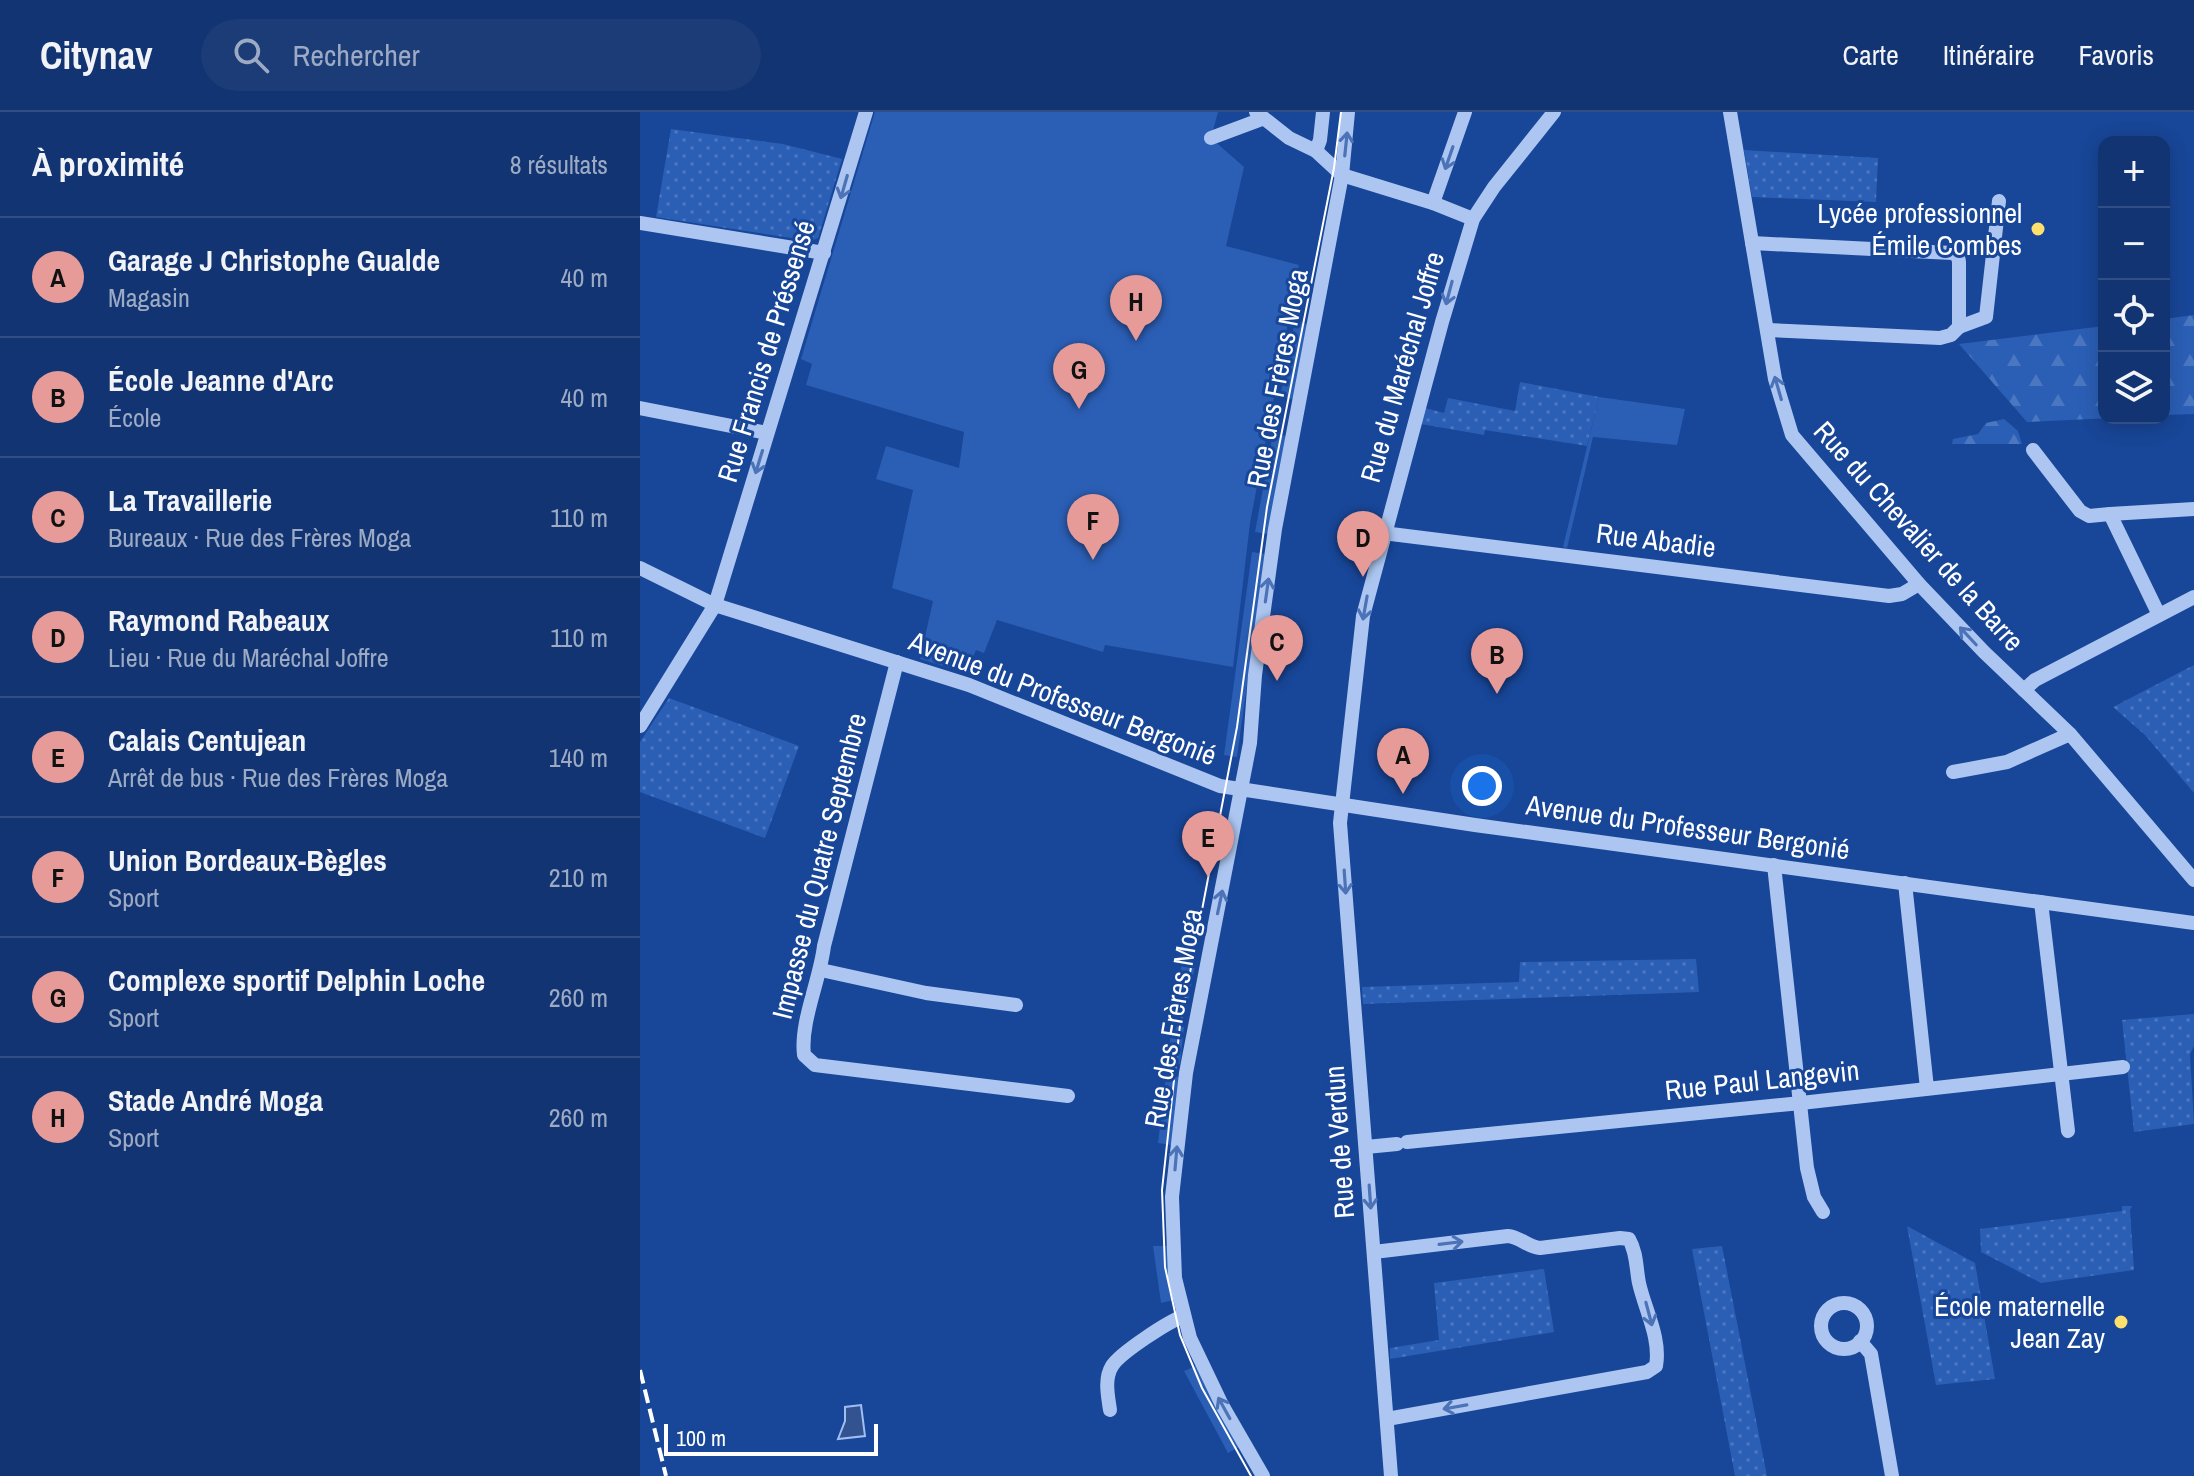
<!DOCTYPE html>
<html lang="fr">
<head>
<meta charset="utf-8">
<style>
  body { margin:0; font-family:"Archivo Narrow",sans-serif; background:#1b3c77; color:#f1f3f6 }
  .controls { position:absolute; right:24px; top:24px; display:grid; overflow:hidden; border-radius:16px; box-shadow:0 4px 20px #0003 }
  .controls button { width:72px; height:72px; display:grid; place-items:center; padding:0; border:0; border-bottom:2px solid #314f84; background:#123472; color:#f1f3f6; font:40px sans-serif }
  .scale { position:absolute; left:24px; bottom:20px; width:214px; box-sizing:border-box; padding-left:8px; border:4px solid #fff; border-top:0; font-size:22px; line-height:28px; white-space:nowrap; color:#fff; -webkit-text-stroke:6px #184698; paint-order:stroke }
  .you { position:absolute; left:842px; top:674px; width:28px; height:28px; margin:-20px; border:6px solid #fff; border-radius:50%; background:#1a73e8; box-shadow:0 0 0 12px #1a73e833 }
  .badge { display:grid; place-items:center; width:52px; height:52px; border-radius:50%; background:#e69b98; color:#111; font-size:26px; font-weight:700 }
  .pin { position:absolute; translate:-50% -66px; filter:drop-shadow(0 2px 4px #0008) }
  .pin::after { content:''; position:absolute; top:42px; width:28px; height:24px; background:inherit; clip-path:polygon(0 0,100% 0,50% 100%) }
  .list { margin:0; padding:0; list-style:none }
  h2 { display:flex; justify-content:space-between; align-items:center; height:104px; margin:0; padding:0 32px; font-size:34px }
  h2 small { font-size:26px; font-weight:400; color:#9caac4 }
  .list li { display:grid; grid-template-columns:52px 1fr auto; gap:24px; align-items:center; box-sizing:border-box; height:120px; padding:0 32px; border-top:2px solid #314f84 }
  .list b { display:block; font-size:30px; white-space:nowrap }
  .list p { margin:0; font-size:26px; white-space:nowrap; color:#9caac4 }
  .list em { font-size:26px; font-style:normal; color:#9caac4 }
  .icon { flex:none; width:44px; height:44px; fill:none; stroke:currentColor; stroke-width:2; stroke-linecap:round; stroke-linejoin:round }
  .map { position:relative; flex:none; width:1554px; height:1364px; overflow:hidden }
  header { display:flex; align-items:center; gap:48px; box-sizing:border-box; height:112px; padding:0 40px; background:#123472; border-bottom:2px solid #314f84 }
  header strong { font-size:38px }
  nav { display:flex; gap:44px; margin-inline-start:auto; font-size:28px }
  .search { width:560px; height:72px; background:#1b3c77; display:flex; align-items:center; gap:20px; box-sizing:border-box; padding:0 28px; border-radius:44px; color:#9caac4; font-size:30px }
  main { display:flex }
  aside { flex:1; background:#123472 }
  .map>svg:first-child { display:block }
  .grass { fill:#2b5fb6 }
  .forest { fill:url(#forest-firs) }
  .park { fill:url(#park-dots) }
  .water { fill:#325290; stroke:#9fbff4; stroke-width:2 }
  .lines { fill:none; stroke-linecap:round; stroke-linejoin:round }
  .minor { stroke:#acc6f1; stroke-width:14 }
  .tram { stroke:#fff; stroke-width:2 }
  .rail { stroke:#fff; stroke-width:4; stroke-dasharray:14 6; stroke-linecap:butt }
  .oneway { stroke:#4c73b7 }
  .poi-dot { fill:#ffe06c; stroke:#184698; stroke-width:3 }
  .labels { text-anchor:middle; stroke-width:6; stroke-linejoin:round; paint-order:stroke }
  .poi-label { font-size:28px; fill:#fff; stroke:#184698; text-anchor:end }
  .street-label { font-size:28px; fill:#fff; stroke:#184698 }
</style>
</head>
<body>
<header>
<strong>Citynav</strong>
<div class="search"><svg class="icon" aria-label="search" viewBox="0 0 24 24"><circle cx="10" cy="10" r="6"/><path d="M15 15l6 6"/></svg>Rechercher</div>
<nav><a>Carte</a><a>Itinéraire</a><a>Favoris</a></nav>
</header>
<main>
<aside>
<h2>À proximité<small>8 résultats</small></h2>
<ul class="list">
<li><span class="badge">A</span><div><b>Garage J Christophe Gualde</b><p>Magasin</p></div><em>40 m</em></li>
<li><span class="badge">B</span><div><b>École Jeanne d'Arc</b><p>École</p></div><em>40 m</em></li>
<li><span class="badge">C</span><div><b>La Travaillerie</b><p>Bureaux · Rue des Frères Moga</p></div><em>110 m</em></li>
<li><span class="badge">D</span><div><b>Raymond Rabeaux</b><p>Lieu · Rue du Maréchal Joffre</p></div><em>110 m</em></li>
<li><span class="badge">E</span><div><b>Calais Centujean</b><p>Arrêt de bus · Rue des Frères Moga</p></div><em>140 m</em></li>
<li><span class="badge">F</span><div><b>Union Bordeaux-Bègles</b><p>Sport</p></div><em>210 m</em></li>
<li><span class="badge">G</span><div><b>Complexe sportif Delphin Loche</b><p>Sport</p></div><em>260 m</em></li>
<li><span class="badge">H</span><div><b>Stade André Moga</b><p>Sport</p></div><em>260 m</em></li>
</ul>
</aside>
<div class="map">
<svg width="1554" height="1364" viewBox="0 0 1554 1364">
  <defs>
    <pattern id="forest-firs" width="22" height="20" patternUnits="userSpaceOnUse" patternTransform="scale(2)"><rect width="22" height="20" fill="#2b5fb6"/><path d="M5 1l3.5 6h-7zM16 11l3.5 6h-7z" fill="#4b77c1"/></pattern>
    <pattern id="park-dots" width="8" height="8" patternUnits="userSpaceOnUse" patternTransform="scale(2)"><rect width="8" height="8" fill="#2b5fb6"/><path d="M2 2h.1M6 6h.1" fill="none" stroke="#4b77c1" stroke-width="1.8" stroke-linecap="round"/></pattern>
  </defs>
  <rect width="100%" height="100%" fill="#184698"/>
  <g class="grass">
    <path d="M 235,0 L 578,0 L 571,26 L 604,55 L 586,134 L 659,153 L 610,411 L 593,555 L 465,533 L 463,540 L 357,508 L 344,541 L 336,538 L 326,561 L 280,547 L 293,489 L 252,476 L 273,378 L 236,367 L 246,334 L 319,356 L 324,320 L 166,273 L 172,252 L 161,247 Z"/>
    <path d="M 655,209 L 667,212 L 653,287 L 640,285 Z"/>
    <path d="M 959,285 L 1045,297 L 1037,333 L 953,325 L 927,436 L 923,435 Z"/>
    <path d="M 633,322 L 646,324 L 628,422 L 615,420 Z"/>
    <path d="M 612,440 L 625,442 L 597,645 L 584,643 Z"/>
    <path d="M 542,850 L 555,853 L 546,902 L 533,901 Z"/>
    <path d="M 532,914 L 544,915 L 540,952 L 527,950 Z"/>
    <path d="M 526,964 L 539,965 L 531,1033 L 518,1031 Z"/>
    <path d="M 513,1134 L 527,1134 L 534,1188 L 521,1191 Z"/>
    <path d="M 556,1254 L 599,1335 L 588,1341 L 544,1259 Z"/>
  </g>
  <g class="forest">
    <path d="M 1554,203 L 1554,302 L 1524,303 L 1524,207 Z"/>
    <path d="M 1464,214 L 1464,306 L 1472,306 L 1387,310 L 1319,232 Z"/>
    <path d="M 1364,307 L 1378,319 L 1382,332 L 1312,332 L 1313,327 L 1338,322 L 1346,311 Z"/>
  </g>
  <g class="park">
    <path d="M 31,17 L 143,32 L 202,47 L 178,126 L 171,129 L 16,105 Z"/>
    <path d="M 1104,38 L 1238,46 L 1236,90 L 1112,85 Z"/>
    <path d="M 880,270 L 959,285 L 947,334 L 845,318 L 844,323 L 781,312 L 785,296 L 804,301 L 808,286 L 875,299 Z"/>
    <path d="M 1554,553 L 1554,681 L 1505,623 L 1473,595 Z"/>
    <path d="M 29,586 L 159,634 L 125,726 L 0,680 L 0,630 Z"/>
    <path d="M 1056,847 L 1059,880 L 723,892 L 722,875 L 879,870 L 880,850 Z"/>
    <path d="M 1554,902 L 1554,934 L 1550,942 L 1554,1012 L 1494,1020 L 1482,908 Z"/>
    <path d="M 1482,1094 L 1492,1094 L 1490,1098 L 1494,1158 L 1401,1171 L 1341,1140 L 1340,1117 L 1482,1099 Z"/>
    <path d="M 1267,1114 L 1335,1151 L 1355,1267 L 1296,1273 Z"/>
    <path d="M 1082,1134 L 1127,1364 L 1095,1364 L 1052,1137 Z"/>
    <path d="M 904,1157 L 914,1220 L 750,1247 L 750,1236 L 799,1228 L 794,1171 Z"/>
  </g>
  <path class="water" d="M 221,1293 L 225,1324 L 198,1327 L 205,1309 L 205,1295 Z"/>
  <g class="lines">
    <g class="minor">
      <path d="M 616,0 L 649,26 L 676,39 L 702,63 L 793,91 L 833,107"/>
      <path d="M 1090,0 L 1135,267 L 1152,323 L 1279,472 L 1344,540 L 1430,622 L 1554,768"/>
      <path d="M 571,26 L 622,7"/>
      <path d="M 676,39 L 680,28 L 683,0"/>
      <path d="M 793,91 L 825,0"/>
      <path d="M 0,111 L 184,141"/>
      <path d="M 1112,131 L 1312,141 L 1318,144 L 1319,150 L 1319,215 L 1311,223 L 1300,226 L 1127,218"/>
      <path d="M 1319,215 L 1346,205 L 1359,89"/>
      <path d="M 0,296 L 127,321"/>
      <path d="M 1393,338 L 1440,399 L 1449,404 L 1470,402"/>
      <path d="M 743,421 L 1249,484 L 1262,482 L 1279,472"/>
      <path d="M 0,456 L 75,493 L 329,573 L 580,674 L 835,713 L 1554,811"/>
      <path d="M 1519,503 L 1470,402 L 1554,397"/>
      <path d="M 257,550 L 184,834 C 180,868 160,910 164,943 L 175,953 L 428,984"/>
      <path d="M 1384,578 L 1395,568 L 1554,485"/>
      <path d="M 0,614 L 75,493 L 226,0"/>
      <path d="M 1313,660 L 1367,650 L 1430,622"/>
      <path d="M 1134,753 L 1167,1056 L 1174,1085 L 1183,1100"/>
      <path d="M 1265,771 L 1287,976"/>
      <path d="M 1401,790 L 1428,1019"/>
      <path d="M 181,858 L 286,881 L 376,893"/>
      <path d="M 767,1030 L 1161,991 L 1483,955"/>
      <path d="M 726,1035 L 757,1032"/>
      <path d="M 734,1140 L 868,1124 C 880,1125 888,1135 900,1136 L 980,1126 L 989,1127 C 997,1141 996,1156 999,1171 C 1005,1198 1021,1226 1016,1254 L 1007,1260 L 747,1307"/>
      <circle cx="1204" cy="1214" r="23"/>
      <path d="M 1220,1229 L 1231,1242 L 1252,1364"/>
      <path d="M 470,1298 C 468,1284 464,1267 472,1254 C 480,1241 529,1209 544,1204"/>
      <path d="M 623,1364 L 582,1293 L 550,1226 L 535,1166 L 532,1085 L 546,961 L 610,631 L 615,563 L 635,417 L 702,63 L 708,0"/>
      <path d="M 751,1364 L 700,711 L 723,504 L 802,210 L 833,107 L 854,75 L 914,0"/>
    </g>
    <path class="tram" d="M 611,1364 L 562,1276 L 540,1223 L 525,1155 L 522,1078 L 540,913 L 597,615 L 627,395 L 694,56 L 701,0"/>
    <path class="rail" d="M 0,1258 L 26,1364"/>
  </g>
  <defs><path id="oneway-shaft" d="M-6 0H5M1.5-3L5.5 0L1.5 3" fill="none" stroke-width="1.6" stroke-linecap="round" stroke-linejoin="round" transform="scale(2)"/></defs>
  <g class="oneway">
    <use href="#oneway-shaft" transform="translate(706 32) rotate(-84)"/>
    <use href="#oneway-shaft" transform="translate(809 46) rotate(109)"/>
    <use href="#oneway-shaft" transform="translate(204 75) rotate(106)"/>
    <use href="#oneway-shaft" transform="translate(809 181) rotate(105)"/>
    <use href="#oneway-shaft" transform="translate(1138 276) rotate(-106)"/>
    <use href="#oneway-shaft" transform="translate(119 350) rotate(107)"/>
    <use href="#oneway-shaft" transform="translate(627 478) rotate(-82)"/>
    <use href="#oneway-shaft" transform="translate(725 496) rotate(100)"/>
    <use href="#oneway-shaft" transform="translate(1328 524) rotate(-133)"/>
    <use href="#oneway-shaft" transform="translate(705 770) rotate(86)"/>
    <use href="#oneway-shaft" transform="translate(580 790) rotate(-78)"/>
    <use href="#oneway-shaft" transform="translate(536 1046) rotate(-85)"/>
    <use href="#oneway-shaft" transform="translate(730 1085) rotate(86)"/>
    <use href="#oneway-shaft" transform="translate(811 1131) rotate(-7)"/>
    <use href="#oneway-shaft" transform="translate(1009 1202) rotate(75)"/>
    <use href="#oneway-shaft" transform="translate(815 1295) rotate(170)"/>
    <use href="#oneway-shaft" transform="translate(584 1296) rotate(-119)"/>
  </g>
  <g class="poi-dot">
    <circle cx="1398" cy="117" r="8"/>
    <circle cx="1481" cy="1210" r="8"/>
  </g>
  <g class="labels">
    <g class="poi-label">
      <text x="1382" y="111">Lycée professionnel<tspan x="1382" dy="32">Émile Combes</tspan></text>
      <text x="1465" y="1204">École maternelle<tspan x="1465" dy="32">Jean Zay</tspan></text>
    </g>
    <g class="street-label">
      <text transform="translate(126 239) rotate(-73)" y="10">Rue Francis de Préssensé</text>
      <text transform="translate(762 255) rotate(-74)" y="10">Rue du Maréchal Joffre</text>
      <text transform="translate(637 266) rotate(-79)" y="10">Rue des Frères Moga</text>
      <text transform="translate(1279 424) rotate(48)" y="10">Rue du Chevalier de la Barre</text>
      <text transform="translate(1016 428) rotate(7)" y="10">Rue Abadie</text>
      <text transform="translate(423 586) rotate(21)" y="10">Avenue du Professeur Bergonié</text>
      <text transform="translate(1048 715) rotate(8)" y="10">Avenue du Professeur Bergonié</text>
      <text transform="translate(179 754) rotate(-76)" y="10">Impasse du Quatre Septembre</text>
      <text transform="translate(533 906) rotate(-80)" y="10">Rue des Frères Moga</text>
      <text transform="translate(1122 968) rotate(-6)" y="10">Rue Paul Langevin</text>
      <text transform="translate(699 1030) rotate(-94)" y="10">Rue de Verdun</text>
    </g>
  </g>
</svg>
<div class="controls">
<button>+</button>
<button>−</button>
<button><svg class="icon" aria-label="locate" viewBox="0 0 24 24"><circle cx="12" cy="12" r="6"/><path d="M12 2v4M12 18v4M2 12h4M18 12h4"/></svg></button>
<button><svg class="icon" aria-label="layers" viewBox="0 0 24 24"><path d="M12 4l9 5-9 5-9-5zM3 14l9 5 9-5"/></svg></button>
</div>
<div class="scale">100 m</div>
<div class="you"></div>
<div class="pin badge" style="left:763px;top:682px">A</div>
<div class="pin badge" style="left:857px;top:582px">B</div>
<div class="pin badge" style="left:637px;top:569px">C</div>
<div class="pin badge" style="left:723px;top:465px">D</div>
<div class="pin badge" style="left:568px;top:765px">E</div>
<div class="pin badge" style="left:453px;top:448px">F</div>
<div class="pin badge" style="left:439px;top:297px">G</div>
<div class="pin badge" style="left:496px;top:229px">H</div>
</div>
</main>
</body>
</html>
